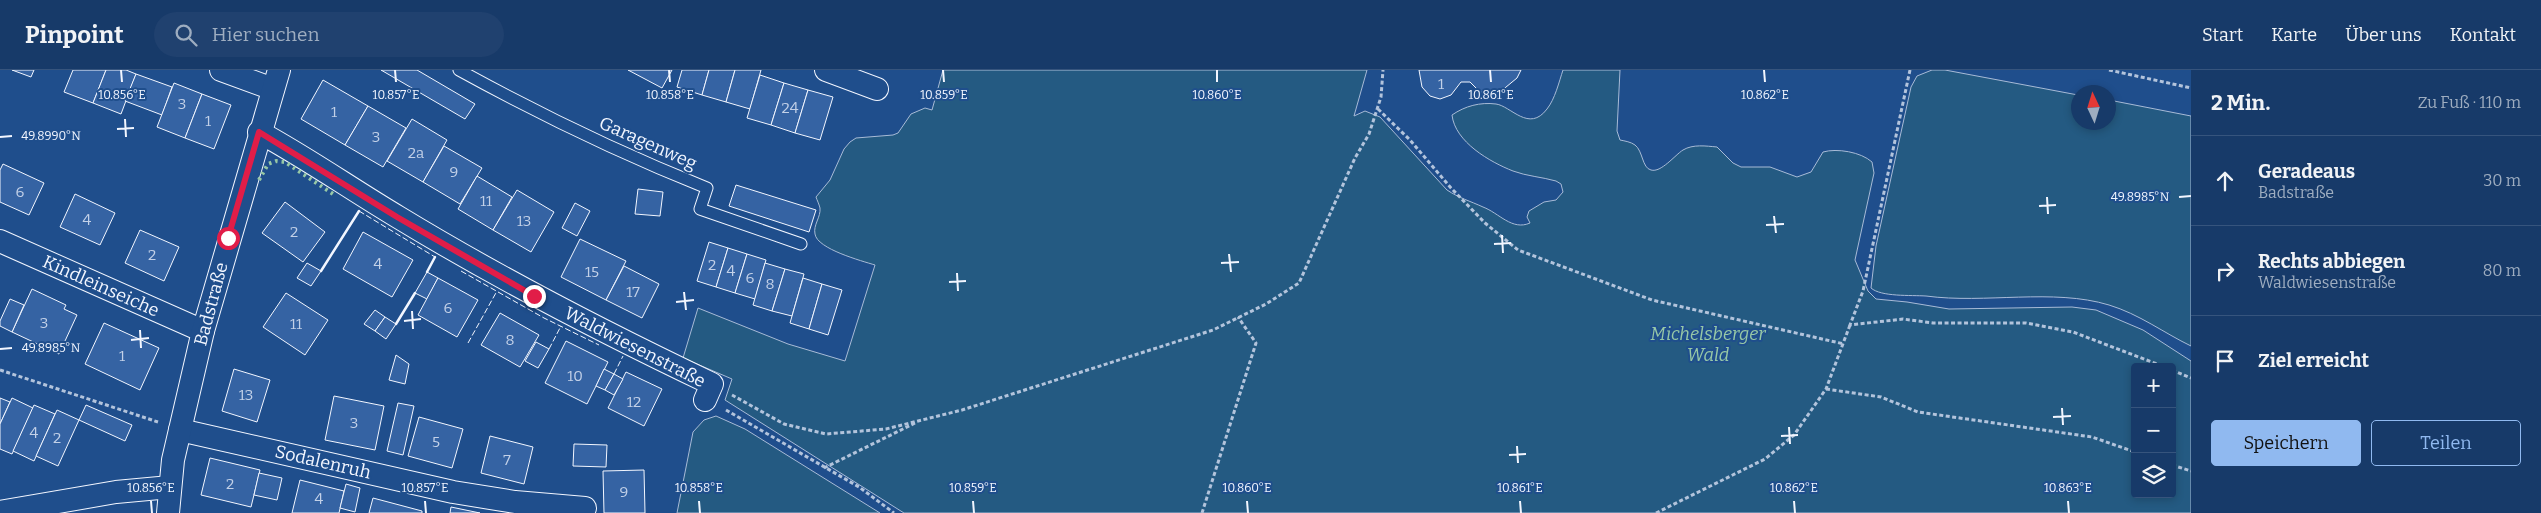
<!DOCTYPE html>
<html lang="de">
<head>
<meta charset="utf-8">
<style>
  body { margin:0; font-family:Bitter,serif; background:#20416f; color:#f1f3f6 }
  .controls { position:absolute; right:15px; bottom:15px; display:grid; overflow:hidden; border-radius:5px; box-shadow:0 2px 8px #0003 }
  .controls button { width:45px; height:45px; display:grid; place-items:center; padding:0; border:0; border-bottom:1px solid #36547d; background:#173a69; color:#f1f3f6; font:25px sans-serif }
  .compass { position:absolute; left:2071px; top:15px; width:45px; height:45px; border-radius:50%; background:#173a69; box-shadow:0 2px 8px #0003; rotate:356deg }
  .stop { position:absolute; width:15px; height:15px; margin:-11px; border:4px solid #e11d48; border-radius:50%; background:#fff }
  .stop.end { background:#e11d48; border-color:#fff; box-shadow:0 1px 5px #0008 }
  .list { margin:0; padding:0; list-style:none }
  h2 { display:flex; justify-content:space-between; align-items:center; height:65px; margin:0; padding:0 20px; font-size:21px }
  h2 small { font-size:16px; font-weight:400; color:#9eadc0 }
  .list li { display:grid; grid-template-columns:32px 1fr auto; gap:15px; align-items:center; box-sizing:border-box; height:90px; padding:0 20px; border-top:1px solid #36547d }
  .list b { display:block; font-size:19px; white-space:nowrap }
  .list p { margin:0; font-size:16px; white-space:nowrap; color:#9eadc0 }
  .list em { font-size:16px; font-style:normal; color:#9eadc0 }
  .actions { display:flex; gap:10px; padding:15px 20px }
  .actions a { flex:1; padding:11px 0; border:1px solid #90b9f0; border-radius:5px; text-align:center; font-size:18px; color:#90b9f0 }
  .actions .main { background:#90b9f0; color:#111 }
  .icon { flex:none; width:28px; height:28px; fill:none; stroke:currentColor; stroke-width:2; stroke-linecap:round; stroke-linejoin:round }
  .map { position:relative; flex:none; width:2191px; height:443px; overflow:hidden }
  header { display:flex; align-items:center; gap:30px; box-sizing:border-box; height:70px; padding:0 25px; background:#173a69; border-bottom:1px solid #36547d }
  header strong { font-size:24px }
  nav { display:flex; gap:28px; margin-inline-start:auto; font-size:18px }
  .search { width:350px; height:45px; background:#20416f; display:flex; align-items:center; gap:12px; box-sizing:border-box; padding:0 18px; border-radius:28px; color:#9eadc0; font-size:19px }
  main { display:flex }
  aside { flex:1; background:#173a69 }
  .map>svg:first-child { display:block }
  .green { fill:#245a82; stroke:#a8bbd7; fill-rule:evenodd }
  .building { fill:#3563a3; stroke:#f2f6ff }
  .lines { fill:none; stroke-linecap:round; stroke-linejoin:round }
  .lane-casing { stroke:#f2f6ff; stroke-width:13 }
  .street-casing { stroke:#f2f6ff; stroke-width:24 }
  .path { stroke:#b3c4dc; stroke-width:3; stroke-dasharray:4 2.5; stroke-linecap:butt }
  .lane { stroke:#1f4e8c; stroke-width:11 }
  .street { stroke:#1f4e8c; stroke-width:22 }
  .hedge { stroke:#97c8a6; stroke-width:4; stroke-dasharray:2.5 4; stroke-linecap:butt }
  .fence { stroke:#f2f6ff; stroke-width:1; stroke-dasharray:6 2.5; stroke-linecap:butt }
  .wall { stroke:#f2f6ff; stroke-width:2.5 }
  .route { stroke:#e11d48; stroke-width:6 }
  .ticks { fill:none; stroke:#f2f6ff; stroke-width:2 }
  .labels { text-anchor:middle; stroke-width:4; stroke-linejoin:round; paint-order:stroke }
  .number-label { font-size:15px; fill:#c3d1e8 }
  .street-label { font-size:18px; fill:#f2f6ff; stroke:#1f4e8c }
  .park-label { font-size:18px; font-style:italic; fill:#97c8a6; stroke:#1f4e8c }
  .ticks-label { font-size:12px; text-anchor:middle; fill:#f2f6ff; stroke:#1f4e8c; stroke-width:4; stroke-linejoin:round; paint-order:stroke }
</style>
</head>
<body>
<header>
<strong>Pinpoint</strong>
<div class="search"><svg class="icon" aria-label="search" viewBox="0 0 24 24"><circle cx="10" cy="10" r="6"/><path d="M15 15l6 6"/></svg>Hier suchen</div>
<nav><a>Start</a><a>Karte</a><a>Über uns</a><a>Kontakt</a></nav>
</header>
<main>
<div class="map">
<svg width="2191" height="443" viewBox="0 0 2191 443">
  <rect width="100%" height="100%" fill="#1f4e8c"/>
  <g class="green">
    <path d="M 943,0 L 1367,0 L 1354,46 L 1365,41 L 1380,47 L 1447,120 C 1459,128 1470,131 1483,137 C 1499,143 1512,161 1530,153 L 1527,147 L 1529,141 L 1544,132 L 1556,130 L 1563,122 L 1561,114 L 1556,111 C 1542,107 1526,106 1513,101 C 1490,92 1455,72 1452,45 C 1465,36 1480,32 1496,34 C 1511,36 1529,63 1547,39 C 1555,29 1559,12 1563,0 L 1620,0 L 1617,61 L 1620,70 C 1625,71 1631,72 1635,75 C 1643,81 1642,98 1651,100 C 1661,103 1675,85 1683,80 C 1693,74 1706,76 1717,77 L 1733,93 L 1741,97 L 1770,97 L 1797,107 L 1811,102 L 1823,82 C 1837,78 1861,82 1872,92 L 1874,103 L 1855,190 L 1868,221 L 1876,229 L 1907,232 L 1949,239 L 2072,237 L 2096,240 L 2143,260 L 2191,291 L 2191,443 L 904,443 L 725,330 L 732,309 L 683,288 L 698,238 L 788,274 L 845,291 L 875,195 C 862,191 817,179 815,164 C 813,155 821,147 820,138 C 819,134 817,130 816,127 L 830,110 L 844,79 L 850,72 L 856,68 L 893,65 L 898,63 L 911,44 L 925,38 L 932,40 ZM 2135,297 L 2172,297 L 2172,424 L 2135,424 Z"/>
    <path d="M 1932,0 L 1945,0 L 2078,25 L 2078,52 L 2108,52 L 2109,30 L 2191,46 L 2191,276 C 2164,263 2139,244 2109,235 C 2053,218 1985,234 1926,226 C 1911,225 1881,227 1871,218 L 1876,176 L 1911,17 L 1917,6 Z"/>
    <path d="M 716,346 L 745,359 L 880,443 L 677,443 L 693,362 L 704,350 Z"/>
  </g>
  <g class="building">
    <path d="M 12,0 L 34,0 L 31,7 Z"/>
    <path d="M 73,0 L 106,0 L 93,33 L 64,22 Z"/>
    <path d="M 106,0 L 126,0 L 136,4 L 121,44 L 93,33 Z"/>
    <path d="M 381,0 L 417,0 L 475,34 L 465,49 Z"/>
    <path d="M 628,0 L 672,0 L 662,18 Z"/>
    <path d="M 682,0 L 709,0 L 702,25 L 677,17 Z"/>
    <path d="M 709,0 L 735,0 L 726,32 L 702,25 Z"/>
    <path d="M 735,0 L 761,0 L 750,39 L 726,32 Z"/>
    <path d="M 1419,0 L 1521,0 L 1517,8 L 1500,22 L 1480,22 L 1470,12 L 1461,12 L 1451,25 L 1440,29 L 1430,26 L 1422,17 Z"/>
    <path d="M 136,4 L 172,17 L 162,45 L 125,31 Z"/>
    <path d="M 760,5 L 784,13 L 771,55 L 747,48 Z"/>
    <path d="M 323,10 L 368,36 L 345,75 L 301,49 Z"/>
    <path d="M 174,13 L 202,24 L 185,68 L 157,57 Z"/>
    <path d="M 784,13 L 808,20 L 795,63 L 771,55 Z"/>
    <path d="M 808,20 L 833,27 L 820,70 L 795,63 Z"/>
    <path d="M 202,24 L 231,35 L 214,79 L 185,68 Z"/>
    <path d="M 368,36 L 406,58 L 383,97 L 345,75 Z"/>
    <path d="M 412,49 L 447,70 L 423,112 L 387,91 Z"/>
    <path d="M 444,76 L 482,98 L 460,134 L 423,112 Z"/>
    <path d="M 3,94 L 44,113 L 29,145 L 0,132 L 0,100 Z"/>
    <path d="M 477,106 L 512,127 L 493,160 L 458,139 Z"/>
    <path d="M 736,115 L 816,140 L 809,162 L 729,136 Z"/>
    <path d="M 638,119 L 663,122 L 660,146 L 635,144 Z"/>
    <path d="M 517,120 L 554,142 L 531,182 L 493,160 Z"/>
    <path d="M 75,124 L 115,143 L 100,175 L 60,157 Z"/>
    <path d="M 285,132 L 325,162 L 303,192 L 262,163 Z"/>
    <path d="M 575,133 L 590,141 L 577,166 L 562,158 Z"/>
    <path d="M 140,160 L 179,177 L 164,211 L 125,193 Z"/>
    <path d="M 363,162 L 413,190 L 392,227 L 343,199 Z"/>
    <path d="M 580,169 L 626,191 L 606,230 L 561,207 Z"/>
    <path d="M 709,172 L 728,178 L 716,217 L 697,211 Z"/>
    <path d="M 728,178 L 747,184 L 735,223 L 716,217 Z"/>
    <path d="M 747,184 L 766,190 L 755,229 L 735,223 Z"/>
    <path d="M 307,193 L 321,201 L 311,216 L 297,208 Z"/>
    <path d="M 765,193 L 785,199 L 772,241 L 753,235 Z"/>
    <path d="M 624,196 L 659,214 L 642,248 L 606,230 Z"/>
    <path d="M 785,199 L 804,204 L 792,246 L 772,241 Z"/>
    <path d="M 427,202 L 438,208 L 427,229 L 415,223 Z"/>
    <path d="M 438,208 L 478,230 L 457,267 L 418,245 Z"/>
    <path d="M 803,208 L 822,214 L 809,259 L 790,253 Z"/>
    <path d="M 822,214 L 842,220 L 828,265 L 809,259 Z"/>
    <path d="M 32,219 L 66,235 L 64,239 L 77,245 L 59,284 L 12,262 Z"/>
    <path d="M 286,223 L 328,250 L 305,285 L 263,257 Z"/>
    <path d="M 10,229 L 24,235 L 12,262 L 0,256 L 0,251 Z"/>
    <path d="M 375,240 L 385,247 L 375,261 L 364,254 Z"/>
    <path d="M 500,243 L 539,265 L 520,297 L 481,275 Z"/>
    <path d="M 385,247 L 396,254 L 386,269 L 375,261 Z"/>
    <path d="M 104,253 L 159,278 L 140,320 L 85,294 Z"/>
    <path d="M 566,271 L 608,292 L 587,334 L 545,313 Z"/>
    <path d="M 536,272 L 549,279 L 538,298 L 525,291 Z"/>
    <path d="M 396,285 L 409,294 L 405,314 L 389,310 Z"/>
    <path d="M 234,299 L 270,310 L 257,352 L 222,341 Z"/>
    <path d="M 604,299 L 614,304 L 605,320 L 596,316 Z"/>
    <path d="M 626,302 L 662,319 L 644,356 L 608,338 Z"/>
    <path d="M 614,304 L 623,309 L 614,325 L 605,320 Z"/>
    <path d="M 334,326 L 384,336 L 375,380 L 325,370 Z"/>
    <path d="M 0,328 L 10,332 L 0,354 Z"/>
    <path d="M 12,328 L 33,338 L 12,384 L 0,379 L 0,354 Z"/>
    <path d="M 398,333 L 414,336 L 403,385 L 387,381 Z"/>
    <path d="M 34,335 L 55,344 L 34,391 L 13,381 Z"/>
    <path d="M 86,335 L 132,355 L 125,371 L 79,350 Z"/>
    <path d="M 57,340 L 79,350 L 58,396 L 36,386 Z"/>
    <path d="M 419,347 L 463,359 L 452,398 L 408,386 Z"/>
    <path d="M 490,366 L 533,377 L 524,414 L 481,403 Z"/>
    <path d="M 574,374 L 607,375 L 606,397 L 573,396 Z"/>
    <path d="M 210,388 L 260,400 L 251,437 L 201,425 Z"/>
    <path d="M 644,400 L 645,443 L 604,443 L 603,401 Z"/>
    <path d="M 259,403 L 282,408 L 277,430 L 254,425 Z"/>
    <path d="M 300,410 L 344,421 L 339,443 L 292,443 Z"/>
    <path d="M 346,414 L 360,418 L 355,442 L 340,438 Z"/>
    <path d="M 373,428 L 422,441 L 422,443 L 369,443 Z"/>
    <path d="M 451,437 L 480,443 L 450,443 Z"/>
  </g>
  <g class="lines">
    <defs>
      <path id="lane" d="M 459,0 C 539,44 622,84 707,118 L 700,139 L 801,174"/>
      <g id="street">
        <path d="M 221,0 L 273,19"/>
        <path d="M 826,0 L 877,19"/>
        <path d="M 259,62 C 307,88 351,119 398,147 C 500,209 605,263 712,314 L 705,330"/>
        <path d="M 0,171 L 203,261"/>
        <path d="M 180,360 L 453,422 L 515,432 L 585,438"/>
        <path d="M 0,442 L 116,422 L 170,417"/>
        <path d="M 168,443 L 173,390 L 203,261 L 279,0"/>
      </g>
    </defs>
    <use href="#lane" class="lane-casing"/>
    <use href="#street" class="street-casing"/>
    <g class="path">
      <path d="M 1910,0 L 1863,221 L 1850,255 L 1903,249 L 1933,253 L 2026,253 L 2073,262 L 2165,297"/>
      <path d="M 2109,0 L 2191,18"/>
      <path d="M 1378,39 L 1410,70 L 1451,118 L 1485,153 L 1518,180 L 1652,230 L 1844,274"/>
      <path d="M 0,300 L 158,352"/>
      <path d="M 2172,300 L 2191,308"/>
      <path d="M 1826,319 L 1881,327 L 1918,342 L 2092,367 L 2135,382"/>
      <path d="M 732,325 L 784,354 L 826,364 L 886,359 L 962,340 L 1213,260 L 1266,234 L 1299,213 L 1355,88 L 1369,64 L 1381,27 L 1383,0"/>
      <path d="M 726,340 L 859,417 L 894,443"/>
      <path d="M 2172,395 L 2191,401"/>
      <path d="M 824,398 L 915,353"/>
      <path d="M 1202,443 L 1256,273 L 1238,247"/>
      <path d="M 1656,443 L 1765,389 L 1794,365 L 1826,319 L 1850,255"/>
    </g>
    <use href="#lane" class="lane"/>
    <use href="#street" class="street"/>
    <path class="hedge" d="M 259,110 L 268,94 L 276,91 L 285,92 L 336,126"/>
    <g class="fence">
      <path d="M 359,141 L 435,187"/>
      <path d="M 461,201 L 544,248 L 599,275"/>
      <path d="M 468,273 L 497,221"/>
      <path d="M 549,279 L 561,256"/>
      <path d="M 614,304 L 623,286"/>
    </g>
    <g class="wall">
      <path d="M 321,201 L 359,141"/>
      <path d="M 427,202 L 435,187"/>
      <path d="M 396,254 L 415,223"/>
    </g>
  </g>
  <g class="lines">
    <path class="route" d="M 228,168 L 259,62 L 397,147 L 534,226"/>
  </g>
  <path class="ticks" d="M 121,0 L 122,12M 395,0 L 396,12M 669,0 L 670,12M 943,0 L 944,12M 1217,0 L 1217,12M 1490,0 L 1491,12M 1764,0 L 1765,12M 125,49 L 126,67M 117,59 L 134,58M 0,67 L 12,66M 2047,127 L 2048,144M 2179,127 L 2191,126M 2039,136 L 2056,135M 1774,146 L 1776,163M 1766,155 L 1784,154M 1502,165 L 1503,183M 1494,174 L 1511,173M 1229,184 L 1231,202M 1221,193 L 1239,192M 957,203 L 958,221M 949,212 L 966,211M 684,222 L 686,240M 676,232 L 694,230M 412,241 L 413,259M 404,251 L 421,249M 140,260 L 141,278M 131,270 L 149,268M 0,279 L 12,278M 2062,338 L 2063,355M 2053,347 L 2071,346M 1789,357 L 1790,374M 1781,366 L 1798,365M 1517,376 L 1518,393M 1509,385 L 1526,384M 151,431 L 152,443M 425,431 L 426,443M 699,431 L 700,443M 973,431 L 974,443M 1247,431 L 1248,443M 1520,431 L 1521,443M 1794,431 L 1795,443M 2068,431 L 2069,443"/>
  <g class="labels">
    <g class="number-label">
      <text x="1441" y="19">1</text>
      <text x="182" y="39">3</text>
      <text x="790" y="43">24</text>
      <text x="334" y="47">1</text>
      <text x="208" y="56">1</text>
      <text x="376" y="72">3</text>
      <text x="416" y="88">2a</text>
      <text x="454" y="107">9</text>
      <text x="20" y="127">6</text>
      <text x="486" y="136">11</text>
      <text x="87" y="155">4</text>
      <text x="524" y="156">13</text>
      <text x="294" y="167">2</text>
      <text x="152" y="190">2</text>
      <text x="378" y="199">4</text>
      <text x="712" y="200">2</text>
      <text x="731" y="206">4</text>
      <text x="592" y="207">15</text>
      <text x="750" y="213">6</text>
      <text x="770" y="219">8</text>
      <text x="633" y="227">17</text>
      <text x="448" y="243">6</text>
      <text x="44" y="258">3</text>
      <text x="296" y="259">11</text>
      <text x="510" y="275">8</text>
      <text x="122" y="291">1</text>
      <text x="575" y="311">10</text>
      <text x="246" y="330">13</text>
      <text x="634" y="337">12</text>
      <text x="354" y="358">3</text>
      <text x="34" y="368">4</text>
      <text x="57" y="373">2</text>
      <text x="436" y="377">5</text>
      <text x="507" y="395">7</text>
      <text x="230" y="419">2</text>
      <text x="624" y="427">9</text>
      <text x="319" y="434">4</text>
    </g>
    <g class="street-label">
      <text transform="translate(648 73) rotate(24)" y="6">Garagenweg</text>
      <text transform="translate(101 216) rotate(24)" y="6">Kindleinseiche</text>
      <text transform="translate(211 234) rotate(-75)" y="6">Badstraße</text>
      <text transform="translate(635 277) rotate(27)" y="6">Waldwiesenstraße</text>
      <text transform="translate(323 392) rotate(13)" y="6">Sodalenruh</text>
    </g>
    <g class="park-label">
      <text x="1708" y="270">Michelsberger<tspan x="1708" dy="21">Wald</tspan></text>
    </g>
  </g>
  <g class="ticks-label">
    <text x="122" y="29">10.856°E</text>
    <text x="396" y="29">10.857°E</text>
    <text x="670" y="29">10.858°E</text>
    <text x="944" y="29">10.859°E</text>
    <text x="1217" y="29">10.860°E</text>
    <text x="1491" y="29">10.861°E</text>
    <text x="1765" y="29">10.862°E</text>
    <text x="51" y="70">49.8990°N</text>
    <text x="2140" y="131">49.8985°N</text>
    <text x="51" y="282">49.8985°N</text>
    <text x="151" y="422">10.856°E</text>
    <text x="425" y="422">10.857°E</text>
    <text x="699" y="422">10.858°E</text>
    <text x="973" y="422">10.859°E</text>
    <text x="1247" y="422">10.860°E</text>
    <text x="1520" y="422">10.861°E</text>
    <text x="1794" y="422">10.862°E</text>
    <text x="2068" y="422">10.863°E</text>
  </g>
</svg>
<div class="controls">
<button>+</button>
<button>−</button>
<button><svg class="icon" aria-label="layers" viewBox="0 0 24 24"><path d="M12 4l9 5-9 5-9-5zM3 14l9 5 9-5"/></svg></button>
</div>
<svg class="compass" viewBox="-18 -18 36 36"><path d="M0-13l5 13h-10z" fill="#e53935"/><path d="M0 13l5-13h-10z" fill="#9eadc0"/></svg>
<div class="stop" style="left:228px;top:168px"></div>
<div class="stop end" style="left:534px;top:226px"></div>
</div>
<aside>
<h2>2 Min.<small>Zu Fuß · 110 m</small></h2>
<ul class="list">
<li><svg class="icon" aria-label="ahead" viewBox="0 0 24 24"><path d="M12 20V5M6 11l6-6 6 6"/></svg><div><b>Geradeaus</b><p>Badstraße</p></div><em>30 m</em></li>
<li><svg class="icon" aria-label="right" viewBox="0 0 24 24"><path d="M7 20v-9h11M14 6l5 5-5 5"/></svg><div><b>Rechts abbiegen</b><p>Waldwiesenstraße</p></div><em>80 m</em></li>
<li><svg class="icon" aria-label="arrive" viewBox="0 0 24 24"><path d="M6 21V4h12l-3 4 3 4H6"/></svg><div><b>Ziel erreicht</b></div></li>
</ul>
<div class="actions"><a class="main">Speichern</a><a>Teilen</a></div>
</aside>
</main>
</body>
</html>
